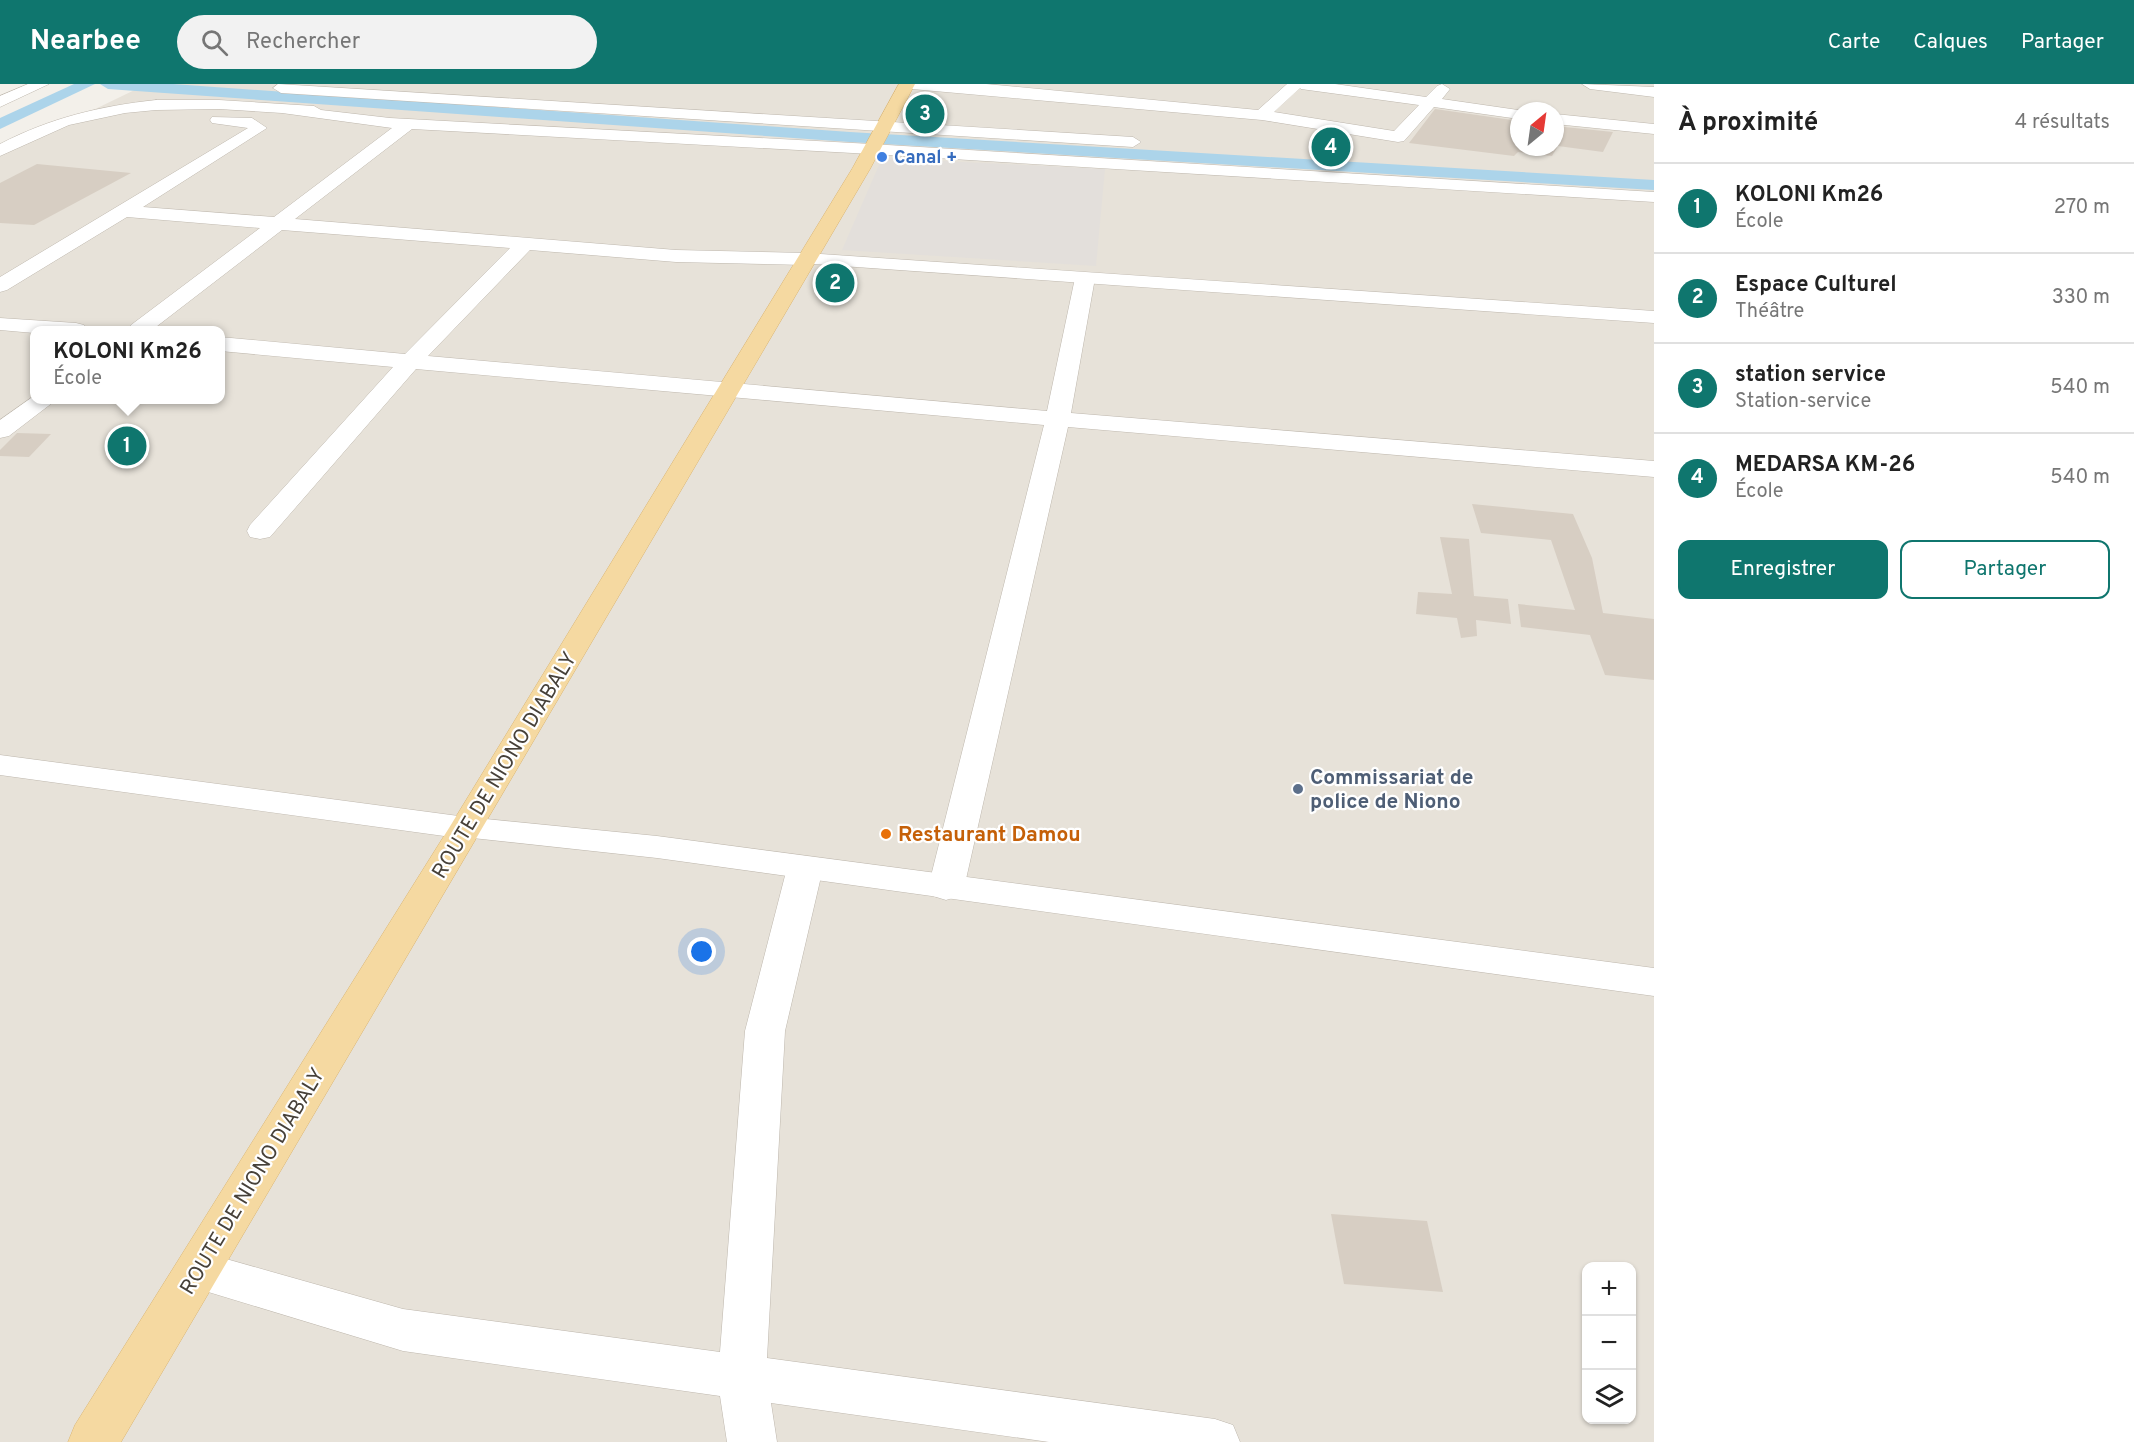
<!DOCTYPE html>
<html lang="fr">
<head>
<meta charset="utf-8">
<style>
  body { margin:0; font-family:Overpass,sans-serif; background:#f2f2f2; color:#222 }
  .controls { position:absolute; right:18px; bottom:18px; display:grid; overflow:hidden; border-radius:12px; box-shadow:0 2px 4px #0004 }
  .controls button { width:54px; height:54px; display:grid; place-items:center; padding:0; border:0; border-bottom:2px solid #e0e0e0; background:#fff; color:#222; font:30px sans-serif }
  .compass { position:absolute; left:1510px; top:18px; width:54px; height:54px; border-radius:50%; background:#fff; box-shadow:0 2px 4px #0004; rotate:29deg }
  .you { position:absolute; left:702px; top:868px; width:21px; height:21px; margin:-15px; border:4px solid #fff; border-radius:50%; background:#1a73e8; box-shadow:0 0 0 9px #1a73e833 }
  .badge { display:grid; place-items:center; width:39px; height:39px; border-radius:50%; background:#0f766e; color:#fff; font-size:20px; font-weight:700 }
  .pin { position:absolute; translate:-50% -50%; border:3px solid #fff; box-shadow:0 2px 6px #0006 }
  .popup { position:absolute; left:30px; top:242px; width:195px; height:78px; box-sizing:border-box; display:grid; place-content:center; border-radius:12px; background:#fff; filter:drop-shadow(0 2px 4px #0005); font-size:20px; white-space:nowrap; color:#767676 }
  .popup b { font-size:22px; color:#222 }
  .popup::after { content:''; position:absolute; left:50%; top:100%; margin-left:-12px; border:12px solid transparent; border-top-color:#fff }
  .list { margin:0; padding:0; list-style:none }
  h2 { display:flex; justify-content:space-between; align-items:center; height:78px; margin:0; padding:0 24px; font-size:26px }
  h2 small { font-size:20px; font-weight:400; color:#767676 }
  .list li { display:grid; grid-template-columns:39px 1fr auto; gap:18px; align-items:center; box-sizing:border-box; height:90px; padding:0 24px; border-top:2px solid #e0e0e0 }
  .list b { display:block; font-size:22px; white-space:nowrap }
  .list p { margin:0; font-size:20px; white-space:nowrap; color:#767676 }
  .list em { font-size:20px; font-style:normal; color:#767676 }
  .actions { display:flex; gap:12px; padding:18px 24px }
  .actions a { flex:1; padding:14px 0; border:2px solid #0f766e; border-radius:12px; text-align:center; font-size:21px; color:#0f766e }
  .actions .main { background:#0f766e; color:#fff }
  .icon { flex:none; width:33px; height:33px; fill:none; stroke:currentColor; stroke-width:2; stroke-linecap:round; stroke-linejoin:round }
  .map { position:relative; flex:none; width:1654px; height:1358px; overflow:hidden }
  header { display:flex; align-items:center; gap:36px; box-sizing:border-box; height:84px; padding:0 30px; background:#0f766e; color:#fff }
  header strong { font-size:28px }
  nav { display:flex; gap:33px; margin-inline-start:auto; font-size:21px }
  .search { width:420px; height:54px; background:#f2f2f2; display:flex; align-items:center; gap:15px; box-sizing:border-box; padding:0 21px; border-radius:33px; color:#767676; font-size:22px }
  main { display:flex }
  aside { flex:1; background:#fff }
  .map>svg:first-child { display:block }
  .residential { fill:#e7e2d9; fill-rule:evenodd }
  .industrial { fill:#e3dfdb }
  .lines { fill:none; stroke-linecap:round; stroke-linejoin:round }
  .canal { fill:#acd4ea; fill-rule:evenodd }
  .building { fill:#d7cec3 }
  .minor-casing { stroke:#beb7ad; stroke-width:1 }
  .tertiary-casing { stroke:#beb7ad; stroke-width:1 }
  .primary-casing { stroke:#dab572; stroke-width:1 }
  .minor { fill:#fff; fill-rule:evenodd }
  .tertiary { fill:#fff; fill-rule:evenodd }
  .primary { fill:#f5d9a1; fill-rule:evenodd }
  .shop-dot { fill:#3f7fe0; stroke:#fff; stroke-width:2 }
  .service-dot { fill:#5c6f8a; stroke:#fff; stroke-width:2 }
  .food-dot { fill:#e8710a; stroke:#fff; stroke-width:2 }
  .labels { text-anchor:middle; stroke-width:4.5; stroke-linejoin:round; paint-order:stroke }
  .far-shop-label { font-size:18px; font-weight:bold; fill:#366cbe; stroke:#fff; text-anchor:start }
  .street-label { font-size:21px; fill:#474139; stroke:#fff }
  .service-label { font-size:21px; font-weight:bold; fill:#4e5e75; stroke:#fff; text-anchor:start }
  .food-label { font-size:21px; font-weight:bold; fill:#c56008; stroke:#fff; text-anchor:start }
</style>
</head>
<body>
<header>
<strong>Nearbee</strong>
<div class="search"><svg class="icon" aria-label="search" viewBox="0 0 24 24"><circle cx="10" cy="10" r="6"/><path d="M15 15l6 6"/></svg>Rechercher</div>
<nav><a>Carte</a><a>Calques</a><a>Partager</a></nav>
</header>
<main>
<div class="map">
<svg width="1654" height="1358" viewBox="0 0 1654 1358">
  <rect width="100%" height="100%" fill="#f3f0ea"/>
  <path class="residential" d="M 147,0 L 1654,0 L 1654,1358 L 0,1358 L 0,71 ZM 1519,27 L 1555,27 L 1555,63 L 1519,63 ZM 34,246 L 220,246 L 220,316 L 34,316 ZM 1586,1182 L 1632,1182 L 1632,1336 L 1586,1336 Z"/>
  <path class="industrial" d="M 882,74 L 1105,85 L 1096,182 L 842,166 Z"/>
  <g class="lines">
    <g class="canal">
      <path d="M 74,0 L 95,0 L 0,45 L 0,34 Z"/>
      <path d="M 100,0 L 173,0 L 850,48 L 1654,96 L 1654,106 L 850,58 L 108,5 Z"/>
    </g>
  </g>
  <g class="building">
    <path d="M 1435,25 L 1519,37 L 1519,63 L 1555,63 L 1555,42 L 1613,48 L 1603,68 L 1558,62 L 1552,72 L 1518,68 L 1514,72 L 1409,59 Z"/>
    <path d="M 37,80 L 131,89 L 34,141 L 0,139 L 0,99 Z"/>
    <path d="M 17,349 L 51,350 L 29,373 L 0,372 L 0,366 Z"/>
    <path d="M 1472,420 L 1573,430 L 1592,474 L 1603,529 L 1654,535 L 1654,596 L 1605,591 L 1590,551 L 1521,543 L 1518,520 L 1575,526 L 1551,456 L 1481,449 Z"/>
    <path d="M 1440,453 L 1469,455 L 1474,512 L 1508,515 L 1511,540 L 1476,536 L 1477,552 L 1461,554 L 1457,534 L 1416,530 L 1418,508 L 1452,510 Z"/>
    <path d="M 1331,1130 L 1427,1137 L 1443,1208 L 1344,1200 Z"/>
  </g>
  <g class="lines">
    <defs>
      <g id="minor">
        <path d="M 28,0 L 49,0 L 0,23 L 0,12 Z"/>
        <path d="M 278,0 L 1133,53 L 1141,58 L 1133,63 L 281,9 L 273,4 Z"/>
        <path d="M 904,0 L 986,0 L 1258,26 L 1287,0 L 1335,0 L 1426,13 L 1437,2 L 1442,0 L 1450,5 L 1442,15 L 1525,27 L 1519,27 L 1519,35 L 1434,23 L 1404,57 L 1398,58 L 1262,36 L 912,5 ZM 1300,4 L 1301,5 L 1419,21 L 1394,47 L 1274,28 Z"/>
        <path d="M 1582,0 L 1654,3 L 1654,13 L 1590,5 Z"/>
        <path d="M 156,16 L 219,16 L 314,22 L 321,26 L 390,34 L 871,60 L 1654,108 L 1654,118 L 871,70 L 412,45 L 295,135 L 676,166 L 806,169 L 813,171 L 816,175 L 813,179 L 806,181 L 676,178 L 530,166 L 428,272 L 1047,327 L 1075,194 L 1078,190 L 1092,190 L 1095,194 L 1071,329 L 1654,377 L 1654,393 L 1068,343 L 964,804 L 959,812 L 946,816 L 933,812 L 928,804 L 1044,341 L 416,285 L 270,453 L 260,455 L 250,453 L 247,447 L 250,441 L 393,283 L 220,267 L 220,253 L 405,270 L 510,164 L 282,146 L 152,246 L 128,246 L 131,241 L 260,144 L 127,133 L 7,206 L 0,208 L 0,193 L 248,44 L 212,39 L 210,36 L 212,33 L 252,34 L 267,44 L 143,123 L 274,133 L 392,44 L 282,29 L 219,25 L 156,26 L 125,29 L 69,41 L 0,72 L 0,60 C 50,34 100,22 156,16 Z"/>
        <path d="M 1555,30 L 1654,40 L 1654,50 L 1555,40 Z"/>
        <path d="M 0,234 L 76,239 L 84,241 L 87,246 L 34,246 L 34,249 L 0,246 Z"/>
        <path d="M 34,312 L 34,316 L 56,316 L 9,352 L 0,354 L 0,336 Z"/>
        <path d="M 0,671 L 466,733 L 478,736 L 483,744 L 478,752 L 466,755 L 0,691 Z"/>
        <path d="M 805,772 L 818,776 L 823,784 L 785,947 L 767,1274 L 1215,1335 L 1233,1341 L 1240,1358 L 1049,1358 L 771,1319 L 777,1358 L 727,1358 L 720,1312 L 403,1267 L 182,1200 L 175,1186 L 182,1172 L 198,1167 L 403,1225 L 720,1268 L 745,947 L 787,784 L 792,776 Z"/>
      </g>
      <g id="tertiary">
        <path d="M 806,169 L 1654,227 L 1654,239 L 799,179 L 796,175 L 799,171 Z"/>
        <path d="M 466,733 L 657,752 L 1654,884 L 1654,912 L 657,774 L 454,752 L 449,744 L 454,736 Z"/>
      </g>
      <path id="primary" d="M 899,0 L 915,0 L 870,85 L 121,1358 L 68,1358 L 75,1341 L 449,744 L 852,85 Z"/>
    </defs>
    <use href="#minor" class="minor-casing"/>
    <use href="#tertiary" class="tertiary-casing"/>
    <use href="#primary" class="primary-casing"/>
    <use href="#minor" class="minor"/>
    <use href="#tertiary" class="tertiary"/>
    <use href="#primary" class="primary"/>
  </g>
  <circle class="shop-dot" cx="882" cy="73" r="6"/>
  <circle class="service-dot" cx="1298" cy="705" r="6"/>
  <circle class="food-dot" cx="886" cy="750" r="6"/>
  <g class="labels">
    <g class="far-shop-label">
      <text x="894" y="79">Canal +</text>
    </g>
    <g class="street-label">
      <text transform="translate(504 681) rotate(-59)" y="7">ROUTE DE NIONO DIABALY</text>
      <text transform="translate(252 1097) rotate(-59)" y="7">ROUTE DE NIONO DIABALY</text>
    </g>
    <g class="service-label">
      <text x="1310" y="700">Commissariat de<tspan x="1310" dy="24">police de Niono</tspan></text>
    </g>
    <g class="food-label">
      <text x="898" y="757">Restaurant Damou</text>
    </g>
  </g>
</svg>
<div class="controls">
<button>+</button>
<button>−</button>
<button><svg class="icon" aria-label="layers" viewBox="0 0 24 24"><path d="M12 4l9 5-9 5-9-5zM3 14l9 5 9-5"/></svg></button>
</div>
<svg class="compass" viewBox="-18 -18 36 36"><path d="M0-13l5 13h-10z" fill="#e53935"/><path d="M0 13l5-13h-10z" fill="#767676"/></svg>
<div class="you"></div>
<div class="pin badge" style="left:127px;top:362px">1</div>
<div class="popup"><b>KOLONI Km26</b>École</div>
<div class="pin badge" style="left:835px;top:199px">2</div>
<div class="pin badge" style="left:925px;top:30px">3</div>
<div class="pin badge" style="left:1331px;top:63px">4</div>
</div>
<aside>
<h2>À proximité<small>4 résultats</small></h2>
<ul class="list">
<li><span class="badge">1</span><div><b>KOLONI Km26</b><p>École</p></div><em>270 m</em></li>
<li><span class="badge">2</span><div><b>Espace Culturel</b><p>Théâtre</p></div><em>330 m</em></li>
<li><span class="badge">3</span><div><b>station service</b><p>Station-service</p></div><em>540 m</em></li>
<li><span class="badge">4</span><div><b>MEDARSA KM-26</b><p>École</p></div><em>540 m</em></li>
</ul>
<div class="actions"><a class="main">Enregistrer</a><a>Partager</a></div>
</aside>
</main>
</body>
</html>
